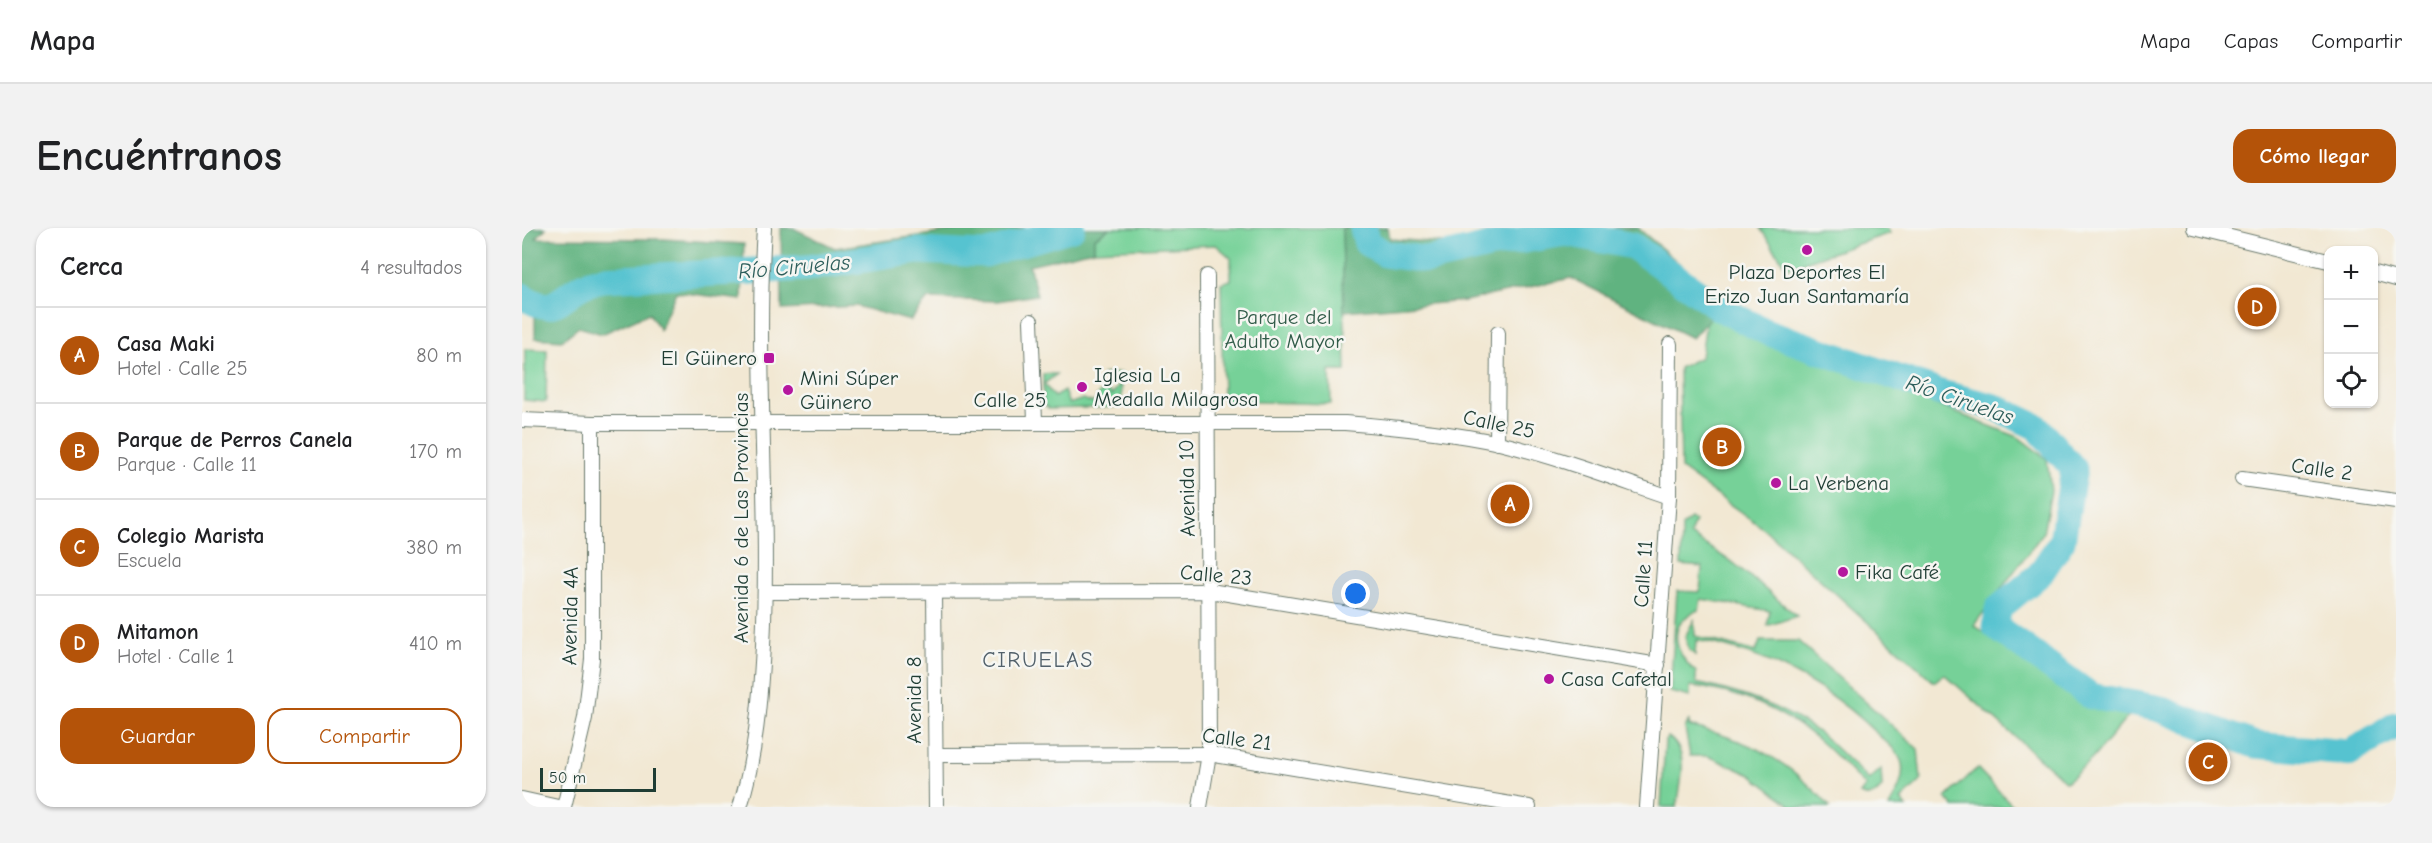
<!DOCTYPE html>
<html lang="es">
<head>
<meta charset="utf-8">
<style>
  body { margin:0; font-family:"Comic Neue",sans-serif; background:#f2f2f2; color:#202124 }
  .controls { position:absolute; right:18px; top:18px; display:grid; overflow:hidden; border-radius:12px; box-shadow:0 2px 4px #0004 }
  .controls button { width:54px; height:54px; display:grid; place-items:center; padding:0; border:0; border-bottom:2px solid #e0e0e0; background:#fff; color:#202124; font:30px sans-serif }
  .scale { position:absolute; left:18px; bottom:15px; width:116px; box-sizing:border-box; padding-left:6px; border:3px solid #1f3d34; border-top:0; font-size:16px; line-height:21px; white-space:nowrap; color:#1f3d34; -webkit-text-stroke:4px #f6f6f2; paint-order:stroke }
  .you { position:absolute; left:834px; top:366px; width:21px; height:21px; margin:-15px; border:4px solid #fff; border-radius:50%; background:#1a73e8; box-shadow:0 0 0 9px #1a73e833 }
  .badge { display:grid; place-items:center; width:39px; height:39px; border-radius:50%; background:#b45309; color:#fff; font-size:20px; font-weight:700 }
  .pin { position:absolute; translate:-50% -50%; border:3px solid #fff; box-shadow:0 2px 6px #0006 }
  .list { margin:0; padding:0; list-style:none }
  h2 { display:flex; justify-content:space-between; align-items:center; height:78px; margin:0; padding:0 24px; font-size:26px }
  h2 small { font-size:20px; font-weight:400; color:#757577 }
  .list li { display:grid; grid-template-columns:39px 1fr auto; gap:18px; align-items:center; box-sizing:border-box; height:96px; padding:0 24px; border-top:2px solid #e0e0e0 }
  .list b { display:block; font-size:22px; white-space:nowrap }
  .list p { margin:0; font-size:20px; white-space:nowrap; color:#757577 }
  .list em { font-size:20px; font-style:normal; color:#757577 }
  .actions { display:flex; gap:12px; padding:18px 24px }
  .actions a { flex:1; padding:14px 0; border:2px solid #b45309; border-radius:18px; text-align:center; font-size:21px; color:#b45309 }
  .actions .main { background:#b45309; color:#fff }
  .icon { flex:none; width:33px; height:33px; fill:none; stroke:currentColor; stroke-width:2; stroke-linecap:round; stroke-linejoin:round }
  .map { position:relative; flex:none; width:1874px; height:579px; overflow:hidden; border-radius:18px }
  header { display:flex; align-items:center; gap:36px; box-sizing:border-box; height:84px; padding:0 30px; background:#fff; border-bottom:2px solid #e0e0e0 }
  header strong { font-size:28px }
  nav { display:flex; gap:33px; margin-inline-start:auto; font-size:21px }
  .intro { display:flex; align-items:center; justify-content:space-between; box-sizing:border-box; height:144px; padding:0 36px }
  h1 { margin:0; font-size:42px }
  .button { padding:15px 27px; border-radius:18px; background:#b45309; color:#fff; font-size:21px; font-weight:700 }
  main { display:flex; gap:36px; padding:0 36px }
  aside { flex:1; background:#fff; border-radius:18px; box-shadow:0 2px 4px #0004 }
  .map>svg:first-child { display:block }
  .green { fill:#76d198; stroke:#4a8766; stroke-width:1.5 }
  .forest { fill:#60b380; stroke:#40785a; stroke-width:1.5 }
  .lines { fill:none; stroke-linecap:round; stroke-linejoin:round }
  .river { stroke:#57c3d0; stroke-width:27 }
  .minor-casing { stroke:#69796c; stroke-width:16 }
  .minor { stroke:#fff; stroke-width:14 }
  .poi-dot { fill:#b5179e; stroke:#f6f6f2; stroke-width:2 }
  .labels { text-anchor:middle; stroke-width:5; stroke-linejoin:round; paint-order:stroke }
  .poi-label { font-size:21px; fill:#1f3d34; stroke:#f6f6f2; text-anchor:start }
  .park-label { font-size:21px; fill:#305b48; stroke:#f6f6f2 }
  .street-label { font-size:21px; fill:#1f3d34; stroke:#f6f6f2 }
  .water-label { font-size:22px; font-style:italic; fill:#2d5e5b; stroke:#f6f6f2 }
  .neighbourhood-label { font-size:22px; letter-spacing:1.5px; fill:#52616b; stroke:#f6f6f2 }
</style>
</head>
<body>
<header>
<strong>Mapa</strong>
<nav><a>Mapa</a><a>Capas</a><a>Compartir</a></nav>
</header>
<div class="intro"><h1>Encuéntranos</h1><a class="button">Cómo llegar</a></div>
<main>
<aside>
<h2>Cerca<small>4 resultados</small></h2>
<ul class="list">
<li><span class="badge">A</span><div><b>Casa Maki</b><p>Hotel · Calle 25</p></div><em>80 m</em></li>
<li><span class="badge">B</span><div><b>Parque de Perros Canela</b><p>Parque · Calle 11</p></div><em>170 m</em></li>
<li><span class="badge">C</span><div><b>Colegio Marista</b><p>Escuela</p></div><em>380 m</em></li>
<li><span class="badge">D</span><div><b>Mitamon</b><p>Hotel · Calle 1</p></div><em>410 m</em></li>
</ul>
<div class="actions"><a class="main">Guardar</a><a>Compartir</a></div>
</aside>
<div class="map">
<svg width="1874" height="579" viewBox="0 0 1874 579">
  <rect width="100%" height="100%" fill="#f6f6f2"/>
  <filter id="ink" filterUnits="userSpaceOnUse"><feTurbulence type="fractalNoise" baseFrequency=".0167" numOctaves="2"/><feDisplacementMap in="SourceGraphic" scale="12" xChannelSelector="R" yChannelSelector="G"/><feConvolveMatrix kernelMatrix="1 2 1 2 8 2 1 2 1" color-interpolation-filters="sRGB"/></filter>
  <filter id="wash" filterUnits="userSpaceOnUse"><feTurbulence type="fractalNoise" baseFrequency=".008" numOctaves="4" result="noise"/><feDisplacementMap in="SourceGraphic" scale="24" xChannelSelector="R" yChannelSelector="G"/><feGaussianBlur stdDeviation="1.35" result="paint"/><feColorMatrix in="noise" values="0 0 0 0 0 0 0 0 0 0 0 0 0 0 0 0 0 1.4 0 .05"/><feComposite in="paint" operator="in"/></filter>
  <g filter="url(#wash)">
    <rect width="100%" height="100%" fill="#f2e8d3"/>
    <g class="green">
      <path d="M 588,0 L 820,0 L 824,143 L 808,143 L 809,176 L 701,173 L 699,55 L 709,52 L 709,30 L 694,17 L 572,22 L 572,10 Z"/>
      <path d="M 1238,0 L 1365,0 L 1368,5 L 1265,40 Z"/>
      <path d="M 1185,87 L 1496,209 L 1525,231 L 1529,263 L 1521,305 L 1452,397 L 1567,477 L 1609,485 L 1570,531 L 1544,554 L 1422,446 L 1412,454 L 1242,301 L 1159,241 L 1157,140 L 1179,129 Z"/>
      <path d="M 3,121 L 25,122 L 24,174 L 2,172 Z"/>
      <path d="M 599,145 L 600,179 L 527,181 L 521,176 L 521,146 L 535,146 L 522,156 L 532,169 L 542,163 L 547,176 L 561,171 L 572,175 L 577,165 L 586,162 L 590,167 L 598,156 L 581,146 Z"/>
      <path d="M 1169,291 L 1173,293 L 1168,307 L 1213,336 L 1275,388 L 1245,398 L 1248,383 L 1179,371 L 1177,382 C 1144,394 1151,425 1174,444 L 1174,455 C 1217,464 1261,478 1297,505 C 1315,519 1331,537 1347,552 L 1359,541 L 1360,559 C 1354,567 1347,571 1338,566 L 1344,558 C 1327,543 1312,524 1294,510 C 1259,481 1214,463 1168,458 L 1168,469 L 1148,464 L 1155,363 L 1178,364 L 1180,339 L 1159,337 L 1160,298 Z"/>
      <path d="M 1172,392 L 1173,408 L 1234,424 L 1238,413 L 1276,413 L 1396,521 L 1399,553 L 1379,572 L 1385,579 L 1367,579 C 1374,566 1383,551 1380,536 C 1377,523 1363,513 1354,505 C 1303,455 1244,425 1174,412 L 1173,427 L 1167,422 L 1163,409 Z"/>
      <path d="M 1167,492 L 1167,498 C 1228,512 1267,532 1308,579 L 1271,579 L 1229,547 L 1186,528 L 1168,528 L 1163,500 Z"/>
      <path d="M 1146,509 C 1169,524 1158,556 1155,579 L 1139,579 L 1143,513 Z"/>
      <path d="M 1455,540 L 1492,579 L 1432,579 L 1424,570 Z"/>
    </g>
    <g class="forest">
      <path d="M 0,0 L 24,0 L 14,10 L 141,11 L 222,16 L 220,72 L 154,64 L 138,102 L 127,85 L 80,106 L 57,99 L 40,112 L 13,110 L 13,85 L 0,77 Z"/>
      <path d="M 259,0 L 271,0 L 313,20 L 451,0 L 588,0 L 572,10 L 572,22 L 507,37 L 515,67 L 475,73 L 406,71 L 388,93 L 334,78 L 260,82 Z"/>
      <path d="M 820,0 L 866,0 L 868,11 L 935,16 L 1081,0 L 1116,0 L 1202,74 L 1170,110 L 1049,50 L 943,73 L 822,83 Z"/>
    </g>
    <g class="lines">
      <g class="river">
        <path d="M 841,0 L 845,15 L 863,26 L 907,32 L 966,18 L 1044,5 L 1111,18 L 1199,81 L 1245,104 L 1419,165 L 1473,179 L 1515,199 L 1552,241 L 1540,313 L 1518,346 L 1476,381 L 1474,399 L 1569,468 L 1635,480 L 1733,517 L 1827,525 L 1874,497"/>
        <path d="M 0,68 C 31,88 34,73 58,59 C 65,55 73,53 81,51 L 285,40 L 396,23 L 463,26 L 550,0"/>
      </g>
    </g>
  </g>
  <g filter="url(#ink)">
    <g class="lines">
      <defs>
        <g id="minor">
          <path d="M 1672,0 L 1806,33"/>
          <path d="M 1852,45 L 1874,51"/>
          <path d="M 509,93 L 513,193"/>
          <path d="M 0,192 L 70,195 L 823,195 C 874,199 927,204 977,215 C 1035,229 1091,250 1147,269"/>
          <path d="M 975,215 L 976,105"/>
          <path d="M 1720,251 L 1874,273"/>
          <path d="M 244,364 L 688,363 L 1136,437"/>
          <path d="M 412,365 L 414,579"/>
          <path d="M 414,527 L 687,526 L 1007,579"/>
          <path d="M 0,571 L 36,579"/>
          <path d="M 42,579 L 63,490 L 70,431 L 70,195"/>
          <path d="M 218,579 C 234,527 238,472 241,418 C 248,279 233,139 242,0"/>
          <path d="M 678,579 L 687,526 L 685,48"/>
          <path d="M 1125,579 L 1147,269 L 1148,116"/>
        </g>
      </defs>
      <use href="#minor" class="minor-casing"/>
      <use href="#minor" class="minor"/>
    </g>
  </g>
  <g class="poi-dot">
    <circle cx="1285" cy="22" r="6"/>
    <rect x="241" y="124" width="12" height="12" rx="3"/>
    <circle cx="560" cy="159" r="6"/>
    <circle cx="266" cy="162" r="6"/>
    <circle cx="1254" cy="255" r="6"/>
    <circle cx="1321" cy="344" r="6"/>
    <circle cx="1027" cy="451" r="6"/>
  </g>
  <g class="labels">
    <g class="poi-label">
      <text x="1285" y="51" text-anchor="middle">Plaza Deportes El<tspan x="1285" dy="24">Erizo Juan Santamaría</tspan></text>
      <text x="235" y="137" text-anchor="end">El Güinero</text>
      <text x="572" y="154">Iglesia La<tspan x="572" dy="24">Medalla Milagrosa</tspan></text>
      <text x="278" y="157">Mini Súper<tspan x="278" dy="24">Güinero</tspan></text>
      <text x="1266" y="262">La Verbena</text>
      <text x="1333" y="351">Fika Café</text>
      <text x="1039" y="458">Casa Cafetal</text>
    </g>
    <g class="park-label">
      <text x="762" y="96">Parque del<tspan x="762" dy="24">Adulto Mayor</tspan></text>
    </g>
    <g class="street-label">
      <text x="488" y="179">Calle 25</text>
      <text transform="translate(977 196) rotate(12)" y="7">Calle 25</text>
      <text transform="translate(1800 241) rotate(8)" y="7">Calle 2</text>
      <text transform="translate(665 260) rotate(-91)" y="7">Avenida 10</text>
      <text transform="translate(219 290) rotate(-90)" y="7">Avenida 6 de Las Provincias</text>
      <text transform="translate(1121 346) rotate(-86)" y="7">Calle 11</text>
      <text transform="translate(694 347) rotate(5)" y="7">Calle 23</text>
      <text transform="translate(48 388) rotate(-89)" y="7">Avenida 4A</text>
      <text transform="translate(392 472) rotate(-90)" y="7">Avenida 8</text>
      <text transform="translate(715 511) rotate(7)" y="7">Calle 21</text>
    </g>
    <g class="water-label">
      <text transform="translate(272 38) rotate(-5)" y="8">Río Ciruelas</text>
      <text transform="translate(1438 171) rotate(19)" y="8">Río Ciruelas</text>
    </g>
    <g class="neighbourhood-label">
      <text x="516" y="439">CIRUELAS</text>
    </g>
  </g>
</svg>
<div class="controls">
<button>+</button>
<button>−</button>
<button><svg class="icon" aria-label="locate" viewBox="0 0 24 24"><circle cx="12" cy="12" r="6"/><path d="M12 2v4M12 18v4M2 12h4M18 12h4"/></svg></button>
</div>
<div class="scale">50 m</div>
<div class="you"></div>
<div class="pin badge" style="left:988px;top:276px">A</div>
<div class="pin badge" style="left:1200px;top:219px">B</div>
<div class="pin badge" style="left:1686px;top:534px">C</div>
<div class="pin badge" style="left:1735px;top:79px">D</div>
</div>
</main>
</body>
</html>
